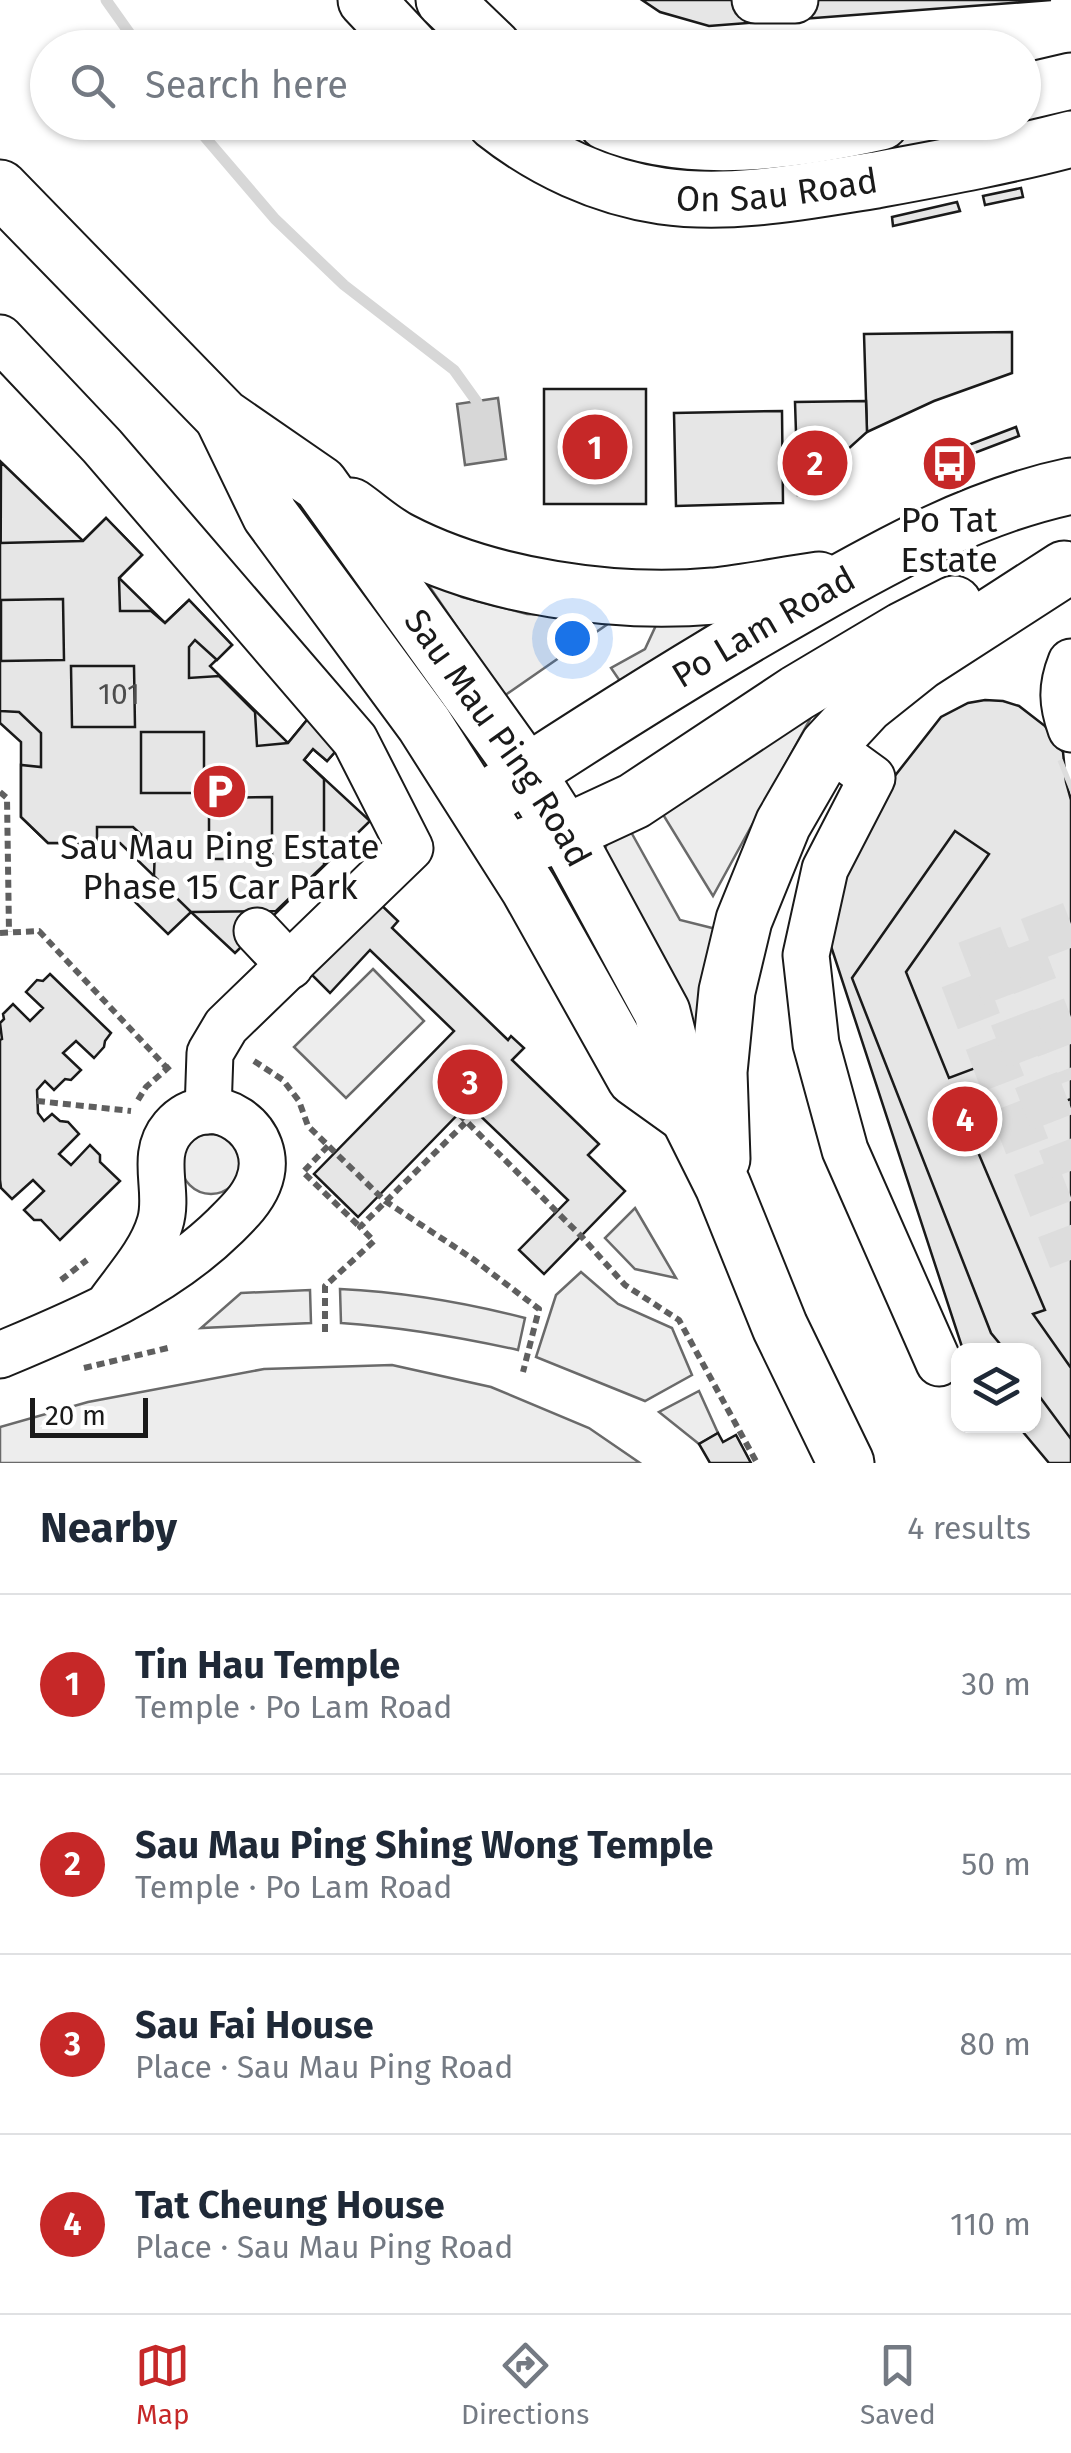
<!DOCTYPE html>
<html lang="en">
<head>
<meta charset="utf-8">
<style>
  body { margin:0; font-family:"Fira Sans",sans-serif; background:#f2f2f3; color:#1f2937 }
  .controls { position:absolute; right:30px; bottom:30px; display:grid; overflow:hidden; border-radius:20px; box-shadow:0 2px 8px #0004 }
  .controls button { width:90px; height:90px; display:grid; place-items:center; padding:0; border:0; border-bottom:2px solid #e0e1e3; background:#fff; color:#1f2937; font:50px sans-serif }
  .scale { position:absolute; left:30px; bottom:25px; width:118px; box-sizing:border-box; padding-left:10px; border:5px solid #1a1a1a; border-top:0; font-size:28px; line-height:35px; white-space:nowrap; color:#1a1a1a; -webkit-text-stroke:8px #fff; paint-order:stroke }
  .you { position:absolute; left:572px; top:638px; width:35px; height:35px; margin:-25px; border:8px solid #fff; border-radius:50%; background:#1a73e8; box-shadow:0 0 0 15px #1a73e833 }
  .badge { display:grid; place-items:center; width:65px; height:65px; border-radius:50%; background:#c62828; color:#fff; font-size:32px; font-weight:700 }
  .pin { position:absolute; translate:-50% -50%; border:5px solid #fff; box-shadow:0 2px 10px #0006 }
  .list { margin:0; padding:0; list-style:none }
  h2 { display:flex; justify-content:space-between; align-items:center; height:130px; margin:0; padding:0 40px; font-size:42px }
  h2 small { font-size:32px; font-weight:400; color:#747a83 }
  .list li { display:grid; grid-template-columns:65px 1fr auto; gap:30px; align-items:center; box-sizing:border-box; height:180px; padding:0 40px; border-top:2px solid #e0e1e3 }
  .list b { display:block; font-size:38px; white-space:nowrap }
  .list p { margin:0; font-size:32px; white-space:nowrap; color:#747a83 }
  .list em { font-size:32px; font-style:normal; color:#747a83 }
  .icon { flex:none; width:55px; height:55px; fill:none; stroke:currentColor; stroke-width:2; stroke-linecap:round; stroke-linejoin:round }
  .map { position:relative; flex:none; width:1071px; height:1463px; overflow:hidden }
  .search { position:absolute; background:#fff; box-shadow:0 2px 8px #0004; left:30px; right:30px; top:30px; height:110px; display:flex; align-items:center; gap:25px; box-sizing:border-box; padding:0 35px; border-radius:55px; color:#747a83; font-size:38px }
  .sheet { height:850px; background:#fff }
  nav { display:flex; justify-content:space-around; align-items:center; box-sizing:border-box; height:140px; border-top:2px solid #e0e1e3; background:#fff; font-size:28px; color:#747a83 }
  nav a { display:grid; justify-items:center; gap:5px }
  nav .on { color:#c62828 }
  .map>svg:first-child { display:block }
  .green { fill:#ededed; stroke:#6a6a6a; stroke-width:2.5 }
  .water { fill:#d7d7d7; stroke:#6a6a6a; stroke-width:2.5 }
  .lines { fill:none; stroke-linecap:round; stroke-linejoin:round }
  .stream { stroke:#d7d7d7; stroke-width:11 }
  .building { fill:#e6e6e6; stroke:#1a1a1a; stroke-width:2.5; fill-rule:evenodd }
  .minor-tunnel { stroke:#ddd; stroke-width:45; stroke-dasharray:45 22; stroke-linecap:butt }
  .minor-casing { stroke:#1a1a1a; stroke-width:49 }
  .major-casing { stroke:#1a1a1a; stroke-width:59 }
  .path { stroke:#5f5f5f; stroke-width:6; stroke-dasharray:8 5; stroke-linecap:butt }
  .minor { stroke:#fff; stroke-width:45 }
  .major { stroke:#fff; stroke-width:55 }
  .labels { text-anchor:middle; stroke-width:8; stroke-linejoin:round; paint-order:stroke }
  .number-label { font-size:30px; fill:#4d4d4d }
  .street-label { font-size:35px; fill:#1a1a1a; stroke:#fff }
  .poi-label { font-size:35px; fill:#1a1a1a; stroke:#fff }
</style>
</head>
<body>
<div class="map">
<svg width="1071" height="1463" viewBox="0 0 1071 1463">
  <rect width="100%" height="100%" fill="#fff"/>
  <g class="green">
    <path d="M 421,574 L 462,597 L 527,614 L 615,619 L 504,696 Z"/>
    <path d="M 719,618 L 622,684 L 611,668 L 645,649 L 658,621 Z"/>
    <path d="M 815,710 L 713,896 L 659,808 Z"/>
    <path d="M 626,823 L 680,920 L 720,930 L 696,1027 L 604,852 L 611,832 Z"/>
    <path d="M 373,969 L 424,1021 L 346,1098 L 294,1047 Z"/>
    <circle cx="211" cy="1164" r="30"/>
    <path d="M 635,1208 L 676,1278 L 635,1269 L 605,1238 Z"/>
    <path d="M 581,1272 L 618,1304 L 672,1328 L 692,1375 L 645,1401 L 536,1357 L 556,1295 Z"/>
    <path d="M 340,1289 C 403,1292 463,1302 525,1318 L 518,1350 C 459,1337 401,1327 341,1323 Z"/>
    <path d="M 310,1290 L 311,1323 L 201,1328 L 241,1293 Z"/>
    <path d="M 392,1365 L 491,1387 L 589,1428 L 640,1463 L 0,1463 L 0,1427 L 88,1402 L 264,1369 Z"/>
    <path d="M 699,1391 L 718,1433 L 699,1444 L 659,1412 Z"/>
  </g>
  <path class="water" d="M 498,398 L 506,459 L 465,465 L 457,404 Z"/>
  <g class="lines">
    <g class="stream">
      <path d="M 106,0 L 140,48"/>
      <path d="M 192,122 L 275,219 L 344,285 L 454,370 L 477,402"/>
    </g>
  </g>
  <g class="building">
    <path d="M 642,0 L 1051,0 L 709,26 L 660,12 Z"/>
    <path d="M 1021,188 L 1023,197 L 985,205 L 983,196 Z"/>
    <path d="M 957,202 L 960,211 L 893,226 L 892,217 Z"/>
    <path d="M 1012,332 L 1012,373 L 934,401 L 867,432 L 864,334 Z"/>
    <rect x="544" y="389" width="102" height="115"/>
    <path d="M 866,401 L 867,432 L 798,494 L 795,402 Z"/>
    <path d="M 782,411 L 783,503 L 676,506 L 674,413 Z"/>
    <path d="M 1016,427 L 1019,436 L 961,458 L 958,449 Z"/>
    <path d="M 1,462 L 83,541 L 106,518 L 142,555 L 119,578 L 165,623 L 189,600 L 232,645 L 210,666 L 288,743 L 311,715 L 342,744 L 327,761 L 313,749 L 304,760 L 370,821 L 235,953 L 191,912 L 168,934 L 132,899 L 154,876 L 120,843 L 48,843 L 21,817 L 21,742 L 0,723 Z"/>
    <path d="M 106,518 L 142,555 L 119,578 L 120,611 L 151,611 L 165,623 L 189,600 L 232,645 L 217,660 L 195,640 L 189,647 L 189,678 L 219,676 L 255,712 L 257,746 L 288,743 L 311,715 L 342,744 L 327,761 L 313,749 L 304,760 L 324,779 L 324,865 L 276,911 L 191,912 L 154,876 L 155,847 L 133,827 L 97,827 L 97,843 L 48,843 L 21,817 L 21,765 L 41,767 L 41,733 L 19,712 L 0,711 L 0,543 L 83,541 ZM 63,599 L 64,660 L 1,661 L 1,600 ZM 71,666 L 134,666 L 135,727 L 72,727 ZM 141,732 L 204,732 L 204,793 L 141,793 ZM 272,797 L 272,859 L 209,859 L 209,798 Z"/>
    <path d="M 985,700 L 1003,701 L 1019,706 L 1045,726 L 1063,752 L 1066,782 L 1071,800 L 1071,1463 L 1049,1463 L 1018,1426 L 1034,1426 L 1034,1350 L 963,1350 L 828,937 L 832,900 L 894,777 L 941,717 L 968,703 Z"/>
    <path d="M 955,831 L 989,854 L 906,972 L 949,1078 L 1071,1032 L 1071,1099 L 972,1138 L 1045,1310 L 1033,1314 L 1071,1368 L 1071,1439 L 1034,1389 L 1034,1350 L 1005,1350 L 991,1333 L 852,978 Z"/>
    <path d="M 375,899 L 398,921 L 392,928 L 508,1040 L 511,1036 L 524,1048 L 512,1060 L 599,1144 L 588,1155 L 625,1191 L 544,1274 L 519,1250 L 568,1200 L 468,1104 L 358,1217 L 314,1174 L 454,1031 L 370,950 L 330,993 L 307,970 Z"/>
    <path d="M 50,974 L 111,1033 L 105,1041 L 104,1047 L 94,1058 L 76,1041 L 63,1053 L 81,1070 L 71,1080 L 65,1079 L 54,1090 L 45,1081 L 37,1090 L 38,1113 L 44,1121 L 52,1114 L 60,1121 L 68,1122 L 79,1134 L 59,1154 L 71,1165 L 90,1145 L 100,1155 L 100,1162 L 120,1181 L 60,1240 L 41,1220 L 34,1220 L 24,1210 L 44,1191 L 33,1180 L 12,1199 L 1,1188 L 0,1180 L 0,1040 L 2,1039 L 0,1023 L 4,1019 L 3,1014 L 13,1004 L 30,1021 L 43,1008 L 26,992 L 37,980 L 43,981 Z"/>
    <path d="M 718,1433 L 723,1442 L 736,1435 L 751,1463 L 710,1463 L 699,1444 Z"/>
  </g>
  <g class="lines">
    <g class="minor-tunnel">
      <path d="M 1066,782 L 1071,780"/>
      <path d="M 1071,924 L 958,967 L 1071,1260"/>
      <path d="M 1019,944 L 1071,1080"/>
      <path d="M 988,955 L 1071,1171"/>
    </g>
    <defs>
      <g id="minor">
        <path d="M 755,0 L 795,0"/>
        <path d="M 0,338 L 102,446 L 355,740 L 410,848 L 226,1026 L 210,1053 L 208,1111"/>
        <path d="M 1071,662 C 1061,687 1062,704 1071,729"/>
        <path d="M 828,746 L 872,778 L 825,869 L 806,955 L 816,1044 L 845,1150 L 939,1363"/>
        <path d="M 257,931 L 290,966"/>
        <path d="M 0,1355 C 79,1322 163,1287 225,1226 C 237,1214 251,1201 258,1184 C 280,1131 211,1084 173,1128 C 149,1156 170,1191 160,1223 C 151,1254 125,1281 107,1307"/>
      </g>
      <g id="major">
        <path d="M 366,0 L 411,48"/>
        <path d="M 444,0 L 494,48"/>
        <path d="M 1024,92 L 1071,81"/>
        <path id="s1" d="M 495,122 C 543,160 601,187 662,196 C 732,206 806,191 876,180 C 941,168 1007,156 1071,139"/>
        <path d="M 606,122 C 689,157 796,141 881,122"/>
        <path id="s2" d="M 0,188 L 223,417 L 320,484 L 527,773 L 565,833 L 662,1012 L 688,1116 L 723,1186 L 780,1327 L 846,1463"/>
        <path d="M 224,420 L 270,515 L 424,724 L 529,889 L 635,1078 L 688,1116"/>
        <path d="M 351,506 C 367,517 383,532 401,541 C 489,587 615,605 714,596 C 749,592 784,585 819,580"/>
        <path id="s3" d="M 496,793 C 598,726 701,661 807,601 C 890,554 976,506 1071,486"/>
        <path d="M 530,844 L 565,833 L 634,801 L 797,693 L 903,630 L 954,604"/>
        <path d="M 722,1159 L 719,1072 L 727,991 L 744,920 L 783,824 L 828,746 L 866,705 L 920,662 L 1064,569"/>
      </g>
    </defs>
    <use href="#minor" class="minor-casing"/>
    <use href="#major" class="major-casing"/>
    <g class="path">
      <path d="M 0,792 L 7,798 L 9,932"/>
      <path d="M 0,933 L 39,931 L 167,1068"/>
      <path d="M 254,1061 L 283,1080 L 299,1101 L 308,1126 L 385,1201 L 473,1259 L 539,1309 L 523,1372"/>
      <path d="M 138,1100 L 146,1087 L 170,1066"/>
      <path d="M 37,1101 L 131,1111"/>
      <path d="M 459,1114 L 581,1236 L 625,1285 L 679,1320 L 757,1463"/>
      <path d="M 328,1146 L 303,1172 L 360,1227"/>
      <path d="M 61,1280 L 87,1260"/>
      <path d="M 325,1332 L 325,1286 L 374,1241 L 360,1227 L 465,1123"/>
      <path d="M 84,1368 L 172,1347"/>
    </g>
    <use href="#minor" class="minor"/>
    <use href="#major" class="major"/>
  </g>
  <defs>
    <symbol id="bus-disc" viewBox="-11 -11 22 22"><circle r="9.5" fill="#c62828" stroke="#fff"/><path d="M-5-6H5V4H4V6H2V4H-2V6H-4V4H-5ZM-3.5-4V0h7V-4ZM-3.5 1.2v1.5H-2V1.2ZM2 1.2v1.5H3.5V1.2Z" fill="#fff"/></symbol>
    <symbol id="parking-disc" viewBox="-11 -11 22 22"><circle r="9.5" fill="#c62828" stroke="#fff"/><path d="M-3.5-5.5H1a3.5 3.5 0 0 1 0 7H-1V5.5H-3.5ZM-1-3.4V-.6H.8a1.4 1.4 0 0 0 0-2.8Z" fill="#fff"/></symbol>
  </defs>
  <g fill-rule="evenodd">
    <use href="#bus-disc" x="918" y="432" width="63" height="63"/>
    <use href="#parking-disc" x="188" y="760" width="63" height="63"/>
  </g>
  <g class="labels">
    <g class="number-label">
      <text x="119" y="704">101</text>
    </g>
    <g class="street-label">
      <text dy="12" stroke="none"><textPath href="#s1" startOffset="300">On Sau Road</textPath></text>
      <text dy="12" stroke="none"><textPath href="#s3" startOffset="315">Po Lam Road</textPath></text>
      <text dy="12" stroke="none"><textPath href="#s2" startOffset="748">Sau Mau Ping Road</textPath></text>
    </g>
    <g class="poi-label">
      <text x="949" y="532">Po Tat<tspan x="949" dy="40">Estate</tspan></text>
      <text x="220" y="859">Sau Mau Ping Estate<tspan x="220" dy="40">Phase 15 Car Park</tspan></text>
    </g>
  </g>
</svg>
<div class="controls">
<button><svg class="icon" aria-label="layers" viewBox="0 0 24 24"><path d="M12 4l9 5-9 5-9-5zM3 14l9 5 9-5"/></svg></button>
</div>
<div class="scale">20 m</div>
<div class="you"></div>
<div class="pin badge" style="left:595px;top:447px">1</div>
<div class="pin badge" style="left:815px;top:463px">2</div>
<div class="pin badge" style="left:470px;top:1082px">3</div>
<div class="pin badge" style="left:965px;top:1119px">4</div>
<div class="search"><svg class="icon" aria-label="search" viewBox="0 0 24 24"><circle cx="10" cy="10" r="6"/><path d="M15 15l6 6"/></svg>Search here</div>
</div>
<section class="sheet">
<h2>Nearby<small>4 results</small></h2>
<ul class="list">
<li><span class="badge">1</span><div><b>Tin Hau Temple</b><p>Temple · Po Lam Road</p></div><em>30 m</em></li>
<li><span class="badge">2</span><div><b>Sau Mau Ping Shing Wong Temple</b><p>Temple · Po Lam Road</p></div><em>50 m</em></li>
<li><span class="badge">3</span><div><b>Sau Fai House</b><p>Place · Sau Mau Ping Road</p></div><em>80 m</em></li>
<li><span class="badge">4</span><div><b>Tat Cheung House</b><p>Place · Sau Mau Ping Road</p></div><em>110 m</em></li>
</ul>
</section>
<nav>
<a class="on"><svg class="icon" aria-label="map" viewBox="0 0 24 24"><path d="M3 6l6-2 6 2 6-2v14l-6 2-6-2-6 2zM9 4v14M15 6v14"/></svg>Map</a>
<a><svg class="icon" aria-label="directions" viewBox="0 0 24 24"><path d="M12 3l9 9-9 9-9-9zM9 14v-3h6M13 9l2 2-2 2"/></svg>Directions</a>
<a><svg class="icon" aria-label="saved" viewBox="0 0 24 24"><path d="M7 4h10v16l-5-4-5 4z"/></svg>Saved</a>
</nav>
</body>
</html>
